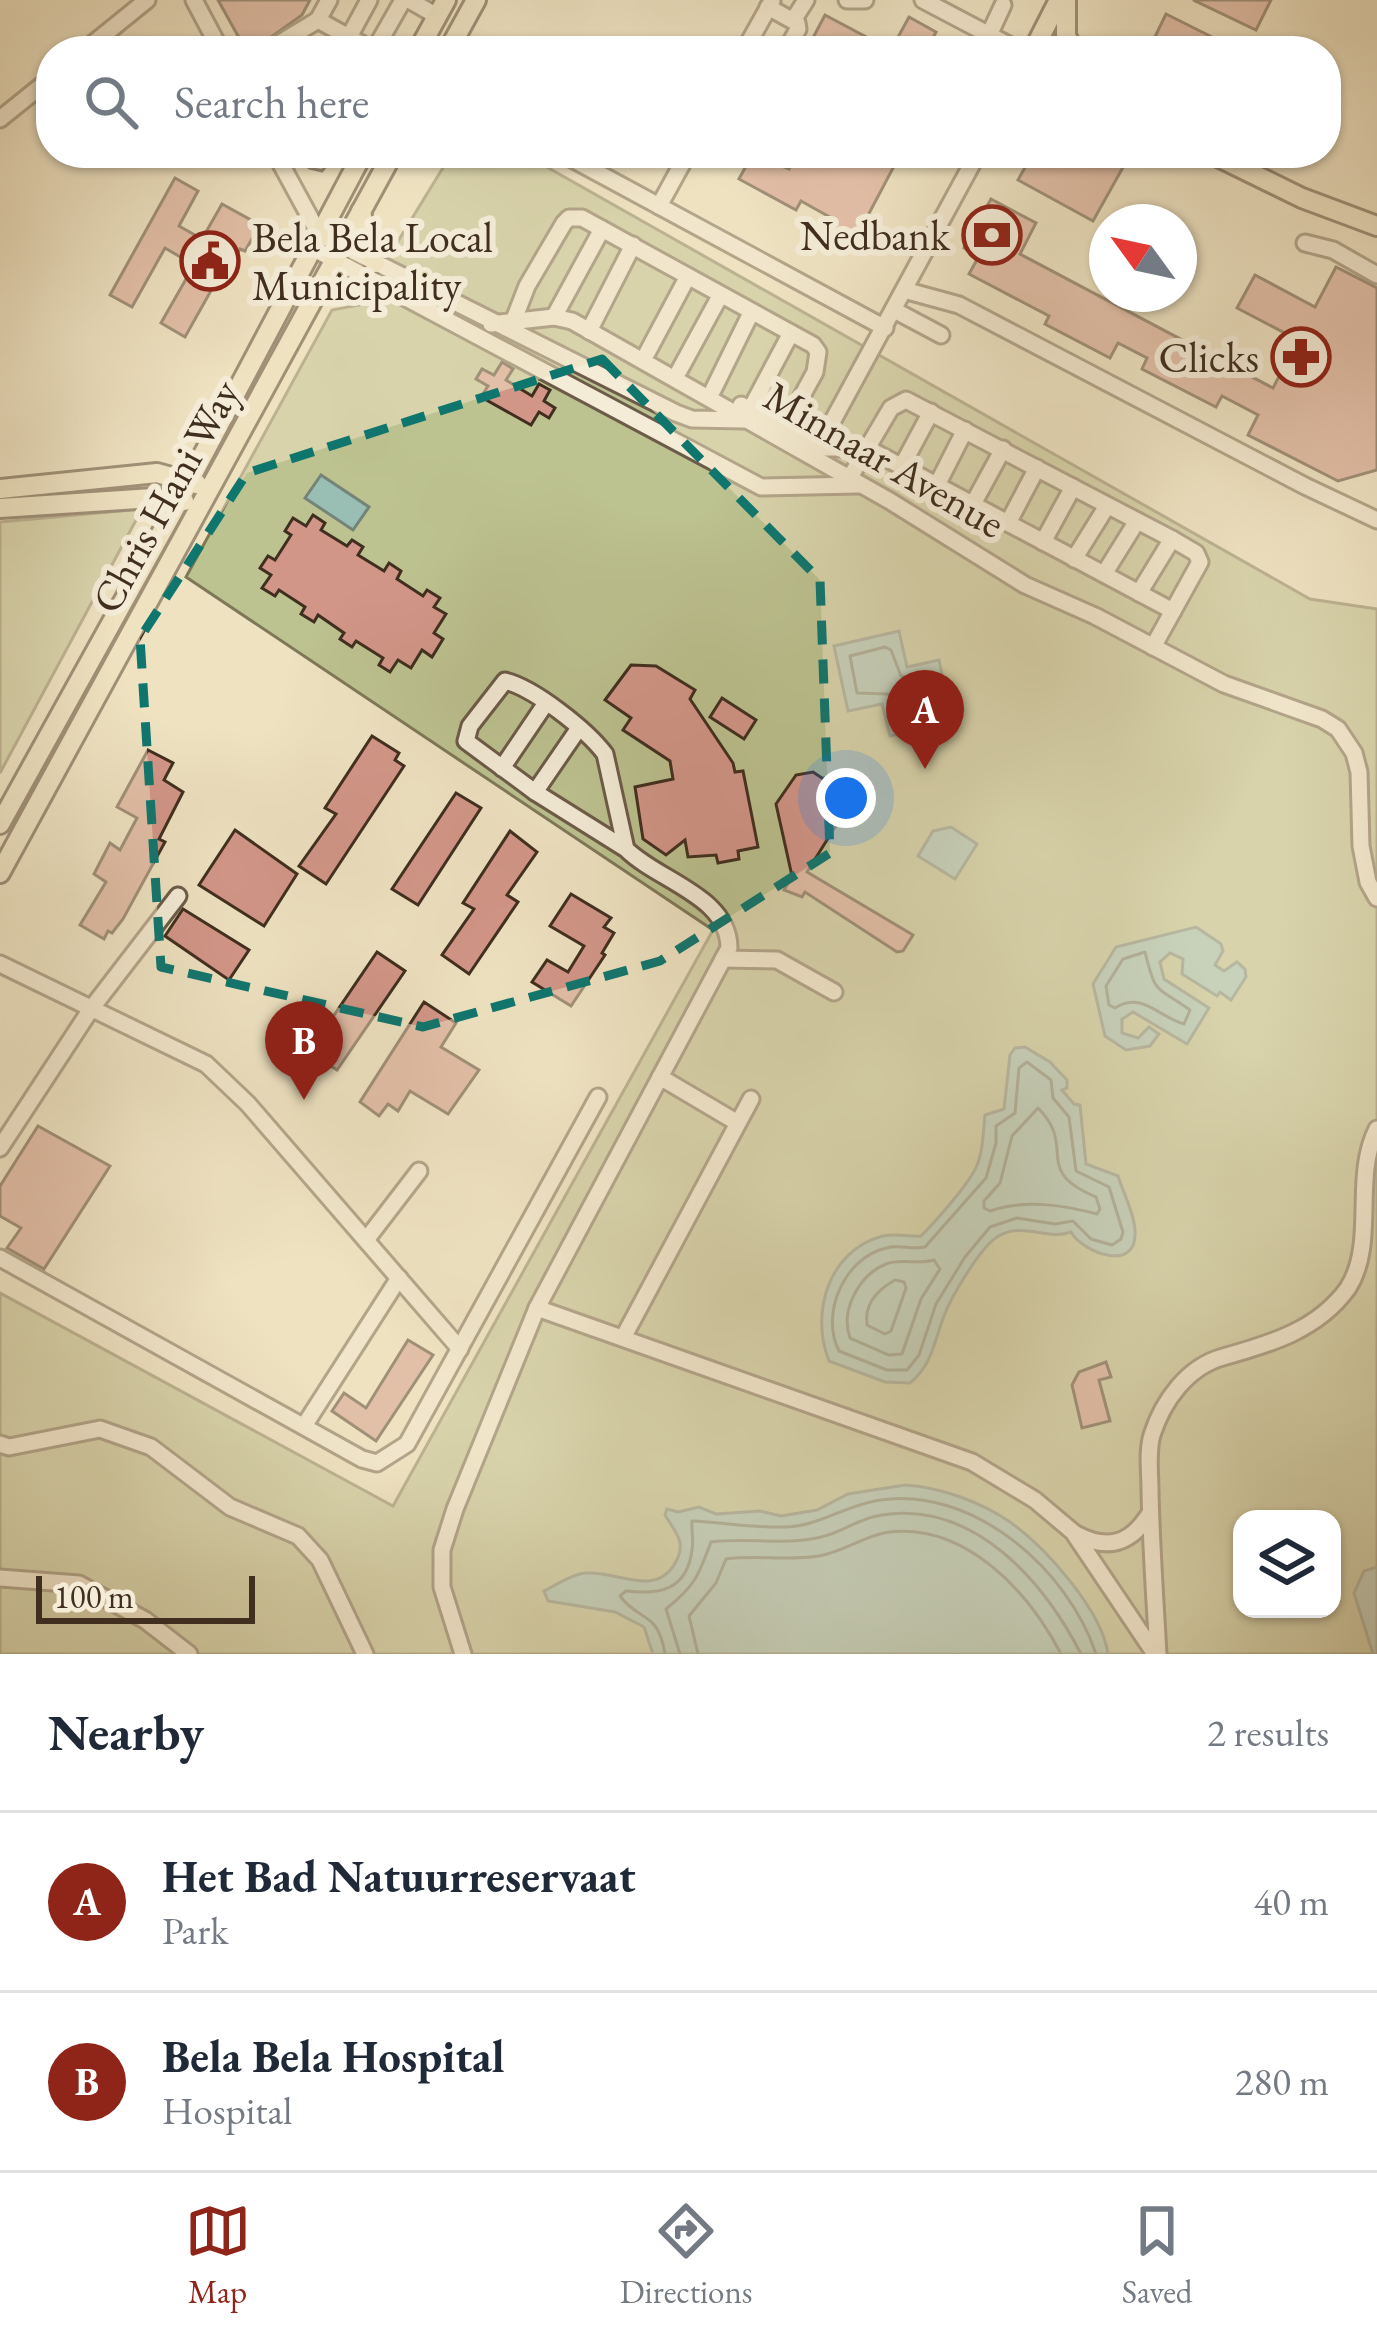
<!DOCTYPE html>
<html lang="en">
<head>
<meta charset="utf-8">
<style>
  body { margin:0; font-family:"EB Garamond",serif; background:#f2f2f3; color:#1f2937 }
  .controls { position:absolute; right:36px; bottom:36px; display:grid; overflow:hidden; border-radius:24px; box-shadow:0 3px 9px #0004 }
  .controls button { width:108px; height:108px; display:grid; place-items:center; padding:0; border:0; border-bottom:3px solid #e0e1e3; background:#fff; color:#1f2937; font:60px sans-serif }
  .compass { position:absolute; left:1089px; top:204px; width:108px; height:108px; border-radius:50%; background:#fff; box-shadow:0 3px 9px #0004; rotate:303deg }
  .scale { position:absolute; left:36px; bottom:30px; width:219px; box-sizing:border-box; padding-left:12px; border:6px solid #402e1f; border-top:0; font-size:33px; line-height:42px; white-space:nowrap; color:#402e1f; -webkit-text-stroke:9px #f4ecd7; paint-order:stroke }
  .you { position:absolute; left:846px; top:798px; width:42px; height:42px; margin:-30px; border:9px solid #fff; border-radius:50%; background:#1a73e8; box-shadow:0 0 0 18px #1a73e833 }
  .badge { display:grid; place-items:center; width:78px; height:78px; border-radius:50%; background:#8f2418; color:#fff; font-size:39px; font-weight:700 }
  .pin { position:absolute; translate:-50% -99px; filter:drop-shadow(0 3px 6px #0008) }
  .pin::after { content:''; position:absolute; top:63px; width:42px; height:36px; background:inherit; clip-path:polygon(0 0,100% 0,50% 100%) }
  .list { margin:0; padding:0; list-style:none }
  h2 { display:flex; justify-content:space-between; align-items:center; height:156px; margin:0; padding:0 48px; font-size:51px }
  h2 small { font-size:39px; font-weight:400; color:#747a83 }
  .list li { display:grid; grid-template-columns:78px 1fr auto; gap:36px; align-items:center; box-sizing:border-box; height:180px; padding:0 48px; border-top:3px solid #e0e1e3 }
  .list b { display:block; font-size:45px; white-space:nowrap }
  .list p { margin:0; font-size:39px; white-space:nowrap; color:#747a83 }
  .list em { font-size:39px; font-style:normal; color:#747a83 }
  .icon { flex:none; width:66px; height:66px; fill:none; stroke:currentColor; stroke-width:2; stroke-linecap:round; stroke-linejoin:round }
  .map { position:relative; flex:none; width:1377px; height:1654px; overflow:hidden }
  .search { position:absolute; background:#fff; box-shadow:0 3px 9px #0004; left:36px; right:36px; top:36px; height:132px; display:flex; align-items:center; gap:30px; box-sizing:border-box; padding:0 42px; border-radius:48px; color:#747a83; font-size:45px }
  .sheet { height:516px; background:#fff }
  nav { display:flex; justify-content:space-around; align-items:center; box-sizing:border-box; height:168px; border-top:3px solid #e0e1e3; background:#fff; font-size:33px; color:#747a83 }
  nav a { display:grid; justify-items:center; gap:6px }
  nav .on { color:#8f2418 }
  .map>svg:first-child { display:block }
  .green { fill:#bcc290; stroke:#7e7858; stroke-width:3; fill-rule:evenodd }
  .water { fill:#99beb3; stroke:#758478; stroke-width:3 }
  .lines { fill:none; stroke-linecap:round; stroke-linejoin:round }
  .shore { stroke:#6c7669; stroke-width:3 }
  .building { fill:#d29688; stroke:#402e1f; stroke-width:3 }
  .minor-casing { stroke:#6c5b48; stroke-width:21 }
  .major-casing { stroke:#402e1f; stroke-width:24 }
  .minor { stroke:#f4ecd7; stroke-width:15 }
  .major { stroke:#eee2c1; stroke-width:18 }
  .marked { fill:none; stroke:#0f766e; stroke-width:9; stroke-dasharray:24 15; stroke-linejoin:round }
  .labels { text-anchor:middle; stroke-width:12; stroke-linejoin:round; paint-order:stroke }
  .poi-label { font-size:42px; fill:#402e1f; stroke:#f4ecd7; text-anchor:end }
  .street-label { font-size:42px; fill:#402e1f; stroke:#f4ecd7 }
</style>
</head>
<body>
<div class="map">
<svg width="1377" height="1654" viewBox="0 0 1377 1654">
  <rect width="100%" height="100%" fill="#eee2c1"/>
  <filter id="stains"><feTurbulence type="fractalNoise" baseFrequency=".00167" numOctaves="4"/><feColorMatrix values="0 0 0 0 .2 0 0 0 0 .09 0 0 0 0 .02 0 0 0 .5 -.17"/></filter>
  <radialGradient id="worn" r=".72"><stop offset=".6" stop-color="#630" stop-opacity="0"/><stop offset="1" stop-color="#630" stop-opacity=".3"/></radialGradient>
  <g class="green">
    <path d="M 452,153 L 522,153 L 1310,599 L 1377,609 L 1377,1654 L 0,1654 L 0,1293 L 393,1506 L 713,930 L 186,577 L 332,310 L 359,305 ZM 1242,1519 L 1332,1519 L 1332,1609 L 1242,1609 Z"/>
    <path d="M 142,509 L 0,773 L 0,522 Z"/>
  </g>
  <g class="water">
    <path d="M 321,475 L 369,507 L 353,530 L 305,498 Z"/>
    <path d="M 899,631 L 907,667 L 939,660 L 952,722 L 890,736 L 882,704 L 848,711 L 834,646 Z"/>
    <path d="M 951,827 L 977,844 L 955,879 L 918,856 L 933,831 Z"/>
    <path d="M 1196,927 L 1221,944 L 1223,951 L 1215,965 L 1224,971 L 1237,962 L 1245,969 L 1246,977 L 1231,1000 L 1220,992 L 1217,996 L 1182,974 L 1183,959 L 1170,953 L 1160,962 L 1164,979 L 1209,1008 L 1187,1044 L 1133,1012 L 1122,1019 L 1122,1033 L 1138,1038 L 1149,1027 L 1159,1034 L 1150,1046 L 1126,1050 L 1105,1036 L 1093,984 L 1116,947 Z"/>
    <path d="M 1025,1047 L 1050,1062 L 1067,1080 L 1067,1088 L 1062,1090 L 1074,1104 L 1080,1105 L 1086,1164 L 1118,1176 C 1123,1192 1135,1215 1135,1232 C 1137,1273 1083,1253 1071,1232 C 1047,1241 1022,1221 997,1237 C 980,1248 951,1297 944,1316 C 934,1342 932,1365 910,1383 L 885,1382 L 829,1361 C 810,1314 828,1250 883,1236 C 896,1233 909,1237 921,1236 C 935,1222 964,1189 973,1173 C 983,1158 983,1134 985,1115 L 1004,1109 L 1010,1055 L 1015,1048 Z"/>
    <path d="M 905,1485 C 940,1487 981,1502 1010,1522 C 1045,1547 1102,1610 1108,1654 L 653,1654 L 644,1627 L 615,1612 L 548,1601 L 544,1591 C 556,1585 574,1573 587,1573 C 617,1571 654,1597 674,1565 C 688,1542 676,1534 665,1515 L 667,1509 L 678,1512 L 699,1507 L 716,1514 L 760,1511 L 781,1516 L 817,1510 L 848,1494 Z"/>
    <path d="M 1377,1567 L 1377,1654 L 1373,1654 L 1354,1593 L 1364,1571 Z"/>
  </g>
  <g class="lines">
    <g class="shore">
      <path d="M 885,647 L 891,650 L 901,676 L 930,679 L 937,708 L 934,713 L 902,720 L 888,694 L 857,693 L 850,656 Z"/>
      <path d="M 1145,952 C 1156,995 1153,984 1190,1010 L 1184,1024 C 1158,1017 1143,991 1115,1008 L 1109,1005 L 1106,986 L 1123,959 Z"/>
      <path d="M 1027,1062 L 1051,1080 L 1053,1098 L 1069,1117 L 1076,1171 L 1109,1187 L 1123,1232 L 1121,1239 L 1112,1245 L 1091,1239 L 1073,1221 L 1055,1224 L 1017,1218 L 990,1227 L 965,1257 L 936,1304 L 919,1355 L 907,1370 L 887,1370 L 839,1351 C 820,1314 844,1258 886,1248 C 899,1244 912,1250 925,1247 L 986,1178 L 996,1143 L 996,1126 L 1015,1113 L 1019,1068 Z"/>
      <path d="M 1038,1108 C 1078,1148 1031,1170 1096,1197 L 1100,1209 L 1097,1214 C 1063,1205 1025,1199 990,1211 L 984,1208 L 984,1201 L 1000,1183 L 1012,1136 Z"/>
      <path d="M 934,1260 L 940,1269 L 921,1299 L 902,1354 L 889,1355 L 850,1338 C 840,1310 859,1275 886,1264 C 900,1258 918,1265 934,1260 Z"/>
      <path d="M 895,1280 L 904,1282 L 906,1288 L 891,1331 L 885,1334 L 867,1325 C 864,1304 877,1290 895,1280 Z"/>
      <path d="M 665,1654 C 658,1610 639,1622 620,1596 L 626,1591 C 660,1595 687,1590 692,1550 C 694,1539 691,1530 692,1521 C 720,1522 755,1528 783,1527 C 819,1527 845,1505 880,1500 C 973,1486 1068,1569 1096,1654"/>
      <path d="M 680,1654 L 666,1609 C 696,1585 698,1576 711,1542 C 748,1537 784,1546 821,1537 C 843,1532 859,1518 882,1515 C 974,1501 1043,1580 1081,1654"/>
      <path d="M 698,1654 L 689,1616 L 716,1583 L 726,1559 C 757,1555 787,1561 819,1556 C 844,1552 863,1536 889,1532 C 966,1523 1029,1592 1061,1654"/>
    </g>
  </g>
  <g class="building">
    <path d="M 218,0 L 310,0 L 302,15 L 256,48 L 238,36 Z"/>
    <path d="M 1193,0 L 1271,0 L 1256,30 Z"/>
    <path d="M 1166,14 L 1240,51 L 1148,51 Z"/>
    <path d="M 825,15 L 891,50 L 909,17 L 936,32 L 926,51 L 806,51 Z"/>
    <path d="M 301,153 L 337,153 L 322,171 L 309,168 Z"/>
    <path d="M 753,153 L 789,169 L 798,153 L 901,153 L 856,238 L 832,225 L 835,220 L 801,201 L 796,210 L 739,179 Z"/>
    <path d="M 1033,153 L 1131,153 L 1093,221 L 1018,180 Z"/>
    <path d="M 175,178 L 198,191 L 179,226 L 202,239 L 222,204 L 260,225 L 245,251 L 240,249 L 226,274 L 222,271 L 185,337 L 161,323 L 194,265 L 165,248 L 132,307 L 110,295 Z"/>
    <path d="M 991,199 L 1036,223 L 1020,254 L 1273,388 L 1298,340 L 1237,308 L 1255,275 L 1315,307 L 1336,267 L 1377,288 L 1377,470 L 1338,481 L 1248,435 L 1258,415 L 1222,396 L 1216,407 L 1142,369 L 1147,358 L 1118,343 L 1110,358 L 1045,324 L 1049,316 L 969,274 L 979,256 L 964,248 Z"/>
    <path d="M 502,362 L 513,369 L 506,380 L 532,396 L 539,384 L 550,390 L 544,401 L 555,408 L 549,418 L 539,412 L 531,425 L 481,397 L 488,386 L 476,379 L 482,369 L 494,375 Z"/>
    <path d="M 313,515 L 325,523 L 321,530 L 347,546 L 352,540 L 363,547 L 358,555 L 384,571 L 389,563 L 401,571 L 397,579 L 423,596 L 427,590 L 440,598 L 434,607 L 446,614 L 434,633 L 443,639 L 432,657 L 422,650 L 411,668 L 398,660 L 390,672 L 379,665 L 383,658 L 356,641 L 352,647 L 340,639 L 344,633 L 318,615 L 314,622 L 301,614 L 305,607 L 279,590 L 275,596 L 262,588 L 271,575 L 260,568 L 268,556 L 275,560 L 291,535 L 285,531 L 293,518 L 306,526 Z"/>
    <path d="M 631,665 L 656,666 L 695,690 L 690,699 L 733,763 L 735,772 L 743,771 L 758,847 L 738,851 L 739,859 L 718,863 L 716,855 L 688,857 L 685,840 L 666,855 L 643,839 L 635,787 L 673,779 L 670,761 L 623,730 L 631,718 L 605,700 Z"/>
    <path d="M 722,698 L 756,720 L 744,739 L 710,717 Z"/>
    <path d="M 372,736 L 399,753 L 395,760 L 404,766 L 326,884 L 299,866 L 336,814 L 325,808 Z"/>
    <path d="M 148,750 L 173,763 L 164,780 L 183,792 L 159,839 L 165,842 L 123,919 L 112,933 L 108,931 L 104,939 L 80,925 L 106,882 L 94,874 L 110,843 L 120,850 L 137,818 L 117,807 Z"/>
    <path d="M 813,772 L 828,782 L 832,813 L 840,819 L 807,872 L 913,935 L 903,951 L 897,952 L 805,892 L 802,897 L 784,890 L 792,876 L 776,804 L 796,775 Z"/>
    <path d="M 456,793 L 481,808 L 418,905 L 392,889 Z"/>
    <path d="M 235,830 L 297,874 L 264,926 L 199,885 Z"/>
    <path d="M 510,831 L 537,852 L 507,895 L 518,902 L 469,974 L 442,955 L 474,909 L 463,903 Z"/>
    <path d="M 571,894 L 611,918 L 604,927 L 614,933 L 602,953 L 605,955 L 571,1006 L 532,982 L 547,960 L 568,972 L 584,946 L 550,926 Z"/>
    <path d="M 183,909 L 249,950 L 229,980 L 165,936 Z"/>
    <path d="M 377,952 L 405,971 L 337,1070 L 309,1052 Z"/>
    <path d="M 424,1002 L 456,1023 L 441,1047 L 479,1070 L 448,1114 L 410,1091 L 398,1111 L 388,1104 L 379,1116 L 360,1102 Z"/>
    <path d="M 38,1126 L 110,1166 L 44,1269 L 7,1248 L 21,1228 L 0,1216 L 0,1186 Z"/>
    <path d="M 408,1340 L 433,1355 L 376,1441 L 332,1411 L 344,1393 L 366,1408 Z"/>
    <path d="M 1106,1362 L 1111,1377 L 1099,1380 L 1110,1421 L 1082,1428 L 1072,1385 L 1079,1372 Z"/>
  </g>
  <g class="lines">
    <defs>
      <g id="minor">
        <path d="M 194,0 L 221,51"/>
        <path d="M 409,0 L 437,16"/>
        <path d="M 847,0 L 865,0"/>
        <path d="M 923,0 L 1020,51"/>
        <path d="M 768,7 L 797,23 L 798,29 L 786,51"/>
        <path d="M 794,19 L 806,0"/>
        <path d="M 318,20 L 374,51"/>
        <path d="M 989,35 L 1003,5"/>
        <path d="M 349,37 L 369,0"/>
        <path d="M 84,51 L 147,0"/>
        <path d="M 267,51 L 318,20 L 329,0"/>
        <path d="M 374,51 L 403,0"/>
        <path d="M 744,51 L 772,1"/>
        <path d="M 0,119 L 51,78"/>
        <path d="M 275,153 L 319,234 L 676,413 L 692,419 L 744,420"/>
        <path d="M 561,153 L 885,328"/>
        <path d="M 659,206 L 688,153"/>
        <path d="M 1305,243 L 1333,250 L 1377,275"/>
        <path d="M 312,248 L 761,487 L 859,485"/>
        <path d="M 904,290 L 959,305 L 1305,486 L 1377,520"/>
        <path d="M 894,310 L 941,335"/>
        <path d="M 554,317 L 602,229"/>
        <path d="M 513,322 L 527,286 L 564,223 L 569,218 L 582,218 L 813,345 L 818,352 L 815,372 L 784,429"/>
        <path d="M 491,324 L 554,317 L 572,321 L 890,501 L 1025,585 L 1095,616 L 1224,684 L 1322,719 L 1338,729 L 1354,753 L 1359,772 L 1361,846 L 1368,882 L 1377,898"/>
        <path d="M 589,331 L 633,245"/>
        <path d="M 647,353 L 687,278"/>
        <path d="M 679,371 L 720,296"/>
        <path d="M 713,390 L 751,313"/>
        <path d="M 741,405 L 825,448 L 867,448 L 1173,611"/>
        <path d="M 750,410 L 791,333"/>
        <path d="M 819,446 L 978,153"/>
        <path d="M 902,466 L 931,412"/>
        <path d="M 849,479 L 891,408 L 906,400 L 1172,539 L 1196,553 L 1200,562 L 1153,647"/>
        <path d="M 937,485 L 965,430"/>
        <path d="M 973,504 L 1003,449"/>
        <path d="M 1008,523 L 1037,468"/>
        <path d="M 1043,542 L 1073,487"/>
        <path d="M 1074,559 L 1107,506"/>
        <path d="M 1104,574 L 1137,521"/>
        <path d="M 1139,593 L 1172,539"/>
        <path d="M 502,768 L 546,703"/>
        <path d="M 535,792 L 579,728"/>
        <path d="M 723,959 L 777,960 L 834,992"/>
        <path d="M 0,964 L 206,1064 L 248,1104 L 460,1349"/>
        <path d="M 660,1077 L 736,1122"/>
        <path d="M 0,1148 L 91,1009 L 178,896"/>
        <path d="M 366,1240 L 419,1171"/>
        <path d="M 0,1258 L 362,1459 L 377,1463 L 407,1444 L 598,1097"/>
        <path d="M 537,1308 L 972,1462 L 1035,1500 L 1073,1532 L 1155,1654"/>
        <path d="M 623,1338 L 751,1099"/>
        <path d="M 304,1426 L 399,1278"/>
        <path d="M 0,1444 L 9,1447 L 100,1429 L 151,1447 L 230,1507 L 298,1536 L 320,1560 L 365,1654"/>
        <path d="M 1076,1534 C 1108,1551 1131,1544 1150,1513"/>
        <path d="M 0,1578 L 79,1584 L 145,1620 L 189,1654"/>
        <path d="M 463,1654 L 442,1587 L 442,1550 L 455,1509 L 537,1308 L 729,948 C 729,896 658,881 626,849 L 605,754 C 587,730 534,688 505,681 L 470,726 L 466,741 L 535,792 L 626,849"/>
        <path d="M 1158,1654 C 1155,1599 1151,1544 1150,1490 C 1150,1472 1147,1452 1152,1435 C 1163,1401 1187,1367 1223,1357 C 1270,1344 1318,1330 1348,1288 C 1377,1242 1352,1178 1377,1129"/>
      </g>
      <g id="major">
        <path d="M 1066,0 L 1066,36 L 1074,51"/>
        <path d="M 418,51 L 446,0"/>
        <path d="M 448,51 L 476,0"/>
        <path d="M 1033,51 L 1059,0"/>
        <path d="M 1210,153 L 1302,198 L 1377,226"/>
        <path d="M 361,211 L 368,249 L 375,263"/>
        <path d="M 0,489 L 157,473 L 197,484"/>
        <path d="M 0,508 L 153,498 L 184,501"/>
        <path d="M 0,824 L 169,519 L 363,153"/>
        <path d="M 0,873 L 393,153"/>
      </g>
    </defs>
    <use href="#minor" class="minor-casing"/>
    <use href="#major" class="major-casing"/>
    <use href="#minor" class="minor"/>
    <use href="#major" class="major"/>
  </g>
  <path d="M0 0H1377V1654H0ZM 602,359 L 820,580 L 830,853 L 660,961 L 423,1027 L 161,967 L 140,638 L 247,473 Z" fill="#eee2c1" fill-opacity=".55" fill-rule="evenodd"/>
  <path class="marked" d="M 602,359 L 820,580 L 830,853 L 660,961 L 423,1027 L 161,967 L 140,638 L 247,473 Z"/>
  <defs>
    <symbol id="bank-ring" viewBox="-11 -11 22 22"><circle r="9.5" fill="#f4ecd7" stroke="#8f2418" stroke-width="1.5"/><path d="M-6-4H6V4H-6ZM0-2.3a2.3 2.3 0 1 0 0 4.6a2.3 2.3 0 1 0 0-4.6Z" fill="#8f2418"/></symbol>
    <symbol id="civic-ring" viewBox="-11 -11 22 22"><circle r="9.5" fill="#f4ecd7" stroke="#8f2418" stroke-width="1.5"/><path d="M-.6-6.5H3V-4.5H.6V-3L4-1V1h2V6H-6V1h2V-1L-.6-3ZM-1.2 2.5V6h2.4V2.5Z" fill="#8f2418"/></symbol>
    <symbol id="pharmacy-ring" viewBox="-11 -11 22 22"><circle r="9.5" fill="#f4ecd7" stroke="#8f2418" stroke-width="1.5"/><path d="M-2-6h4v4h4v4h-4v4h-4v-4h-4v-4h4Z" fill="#8f2418"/></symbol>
  </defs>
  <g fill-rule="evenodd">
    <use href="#bank-ring" x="959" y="202" width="66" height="66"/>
    <use href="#civic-ring" x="177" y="228" width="66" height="66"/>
    <use href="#pharmacy-ring" x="1268" y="324" width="66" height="66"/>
  </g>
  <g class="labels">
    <g class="poi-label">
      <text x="950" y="250">Nedbank</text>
      <text x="252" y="252" text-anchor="start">Bela Bela Local<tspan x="252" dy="48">Municipality</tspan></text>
      <text x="1259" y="372">Clicks</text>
    </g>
    <g class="street-label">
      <text transform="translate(885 459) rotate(30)" y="15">Minnaar Avenue</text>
      <text transform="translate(165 496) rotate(-61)" y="15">Chris Hani Way</text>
    </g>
  </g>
  <rect width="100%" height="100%" filter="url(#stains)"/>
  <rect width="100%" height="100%" fill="url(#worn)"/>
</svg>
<div class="controls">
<button><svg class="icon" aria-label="layers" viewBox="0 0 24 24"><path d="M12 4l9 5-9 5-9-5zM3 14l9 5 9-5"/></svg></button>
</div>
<svg class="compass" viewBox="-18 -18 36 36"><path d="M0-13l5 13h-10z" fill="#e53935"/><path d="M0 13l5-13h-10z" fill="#747a83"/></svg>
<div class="scale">100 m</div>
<div class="you"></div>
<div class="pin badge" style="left:925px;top:769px">A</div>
<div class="pin badge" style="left:304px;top:1100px">B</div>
<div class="search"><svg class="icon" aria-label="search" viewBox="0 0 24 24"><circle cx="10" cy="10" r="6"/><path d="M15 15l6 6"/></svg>Search here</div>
</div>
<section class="sheet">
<h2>Nearby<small>2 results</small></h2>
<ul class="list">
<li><span class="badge">A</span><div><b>Het Bad Natuurreservaat</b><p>Park</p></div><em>40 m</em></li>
<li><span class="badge">B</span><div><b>Bela Bela Hospital</b><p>Hospital</p></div><em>280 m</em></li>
</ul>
</section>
<nav>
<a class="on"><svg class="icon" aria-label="map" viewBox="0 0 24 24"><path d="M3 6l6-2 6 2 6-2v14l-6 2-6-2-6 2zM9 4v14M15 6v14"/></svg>Map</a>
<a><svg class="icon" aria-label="directions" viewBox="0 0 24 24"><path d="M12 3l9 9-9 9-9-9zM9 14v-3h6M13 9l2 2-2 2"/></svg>Directions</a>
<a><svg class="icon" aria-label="saved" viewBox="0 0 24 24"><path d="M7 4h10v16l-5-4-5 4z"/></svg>Saved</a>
</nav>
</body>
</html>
